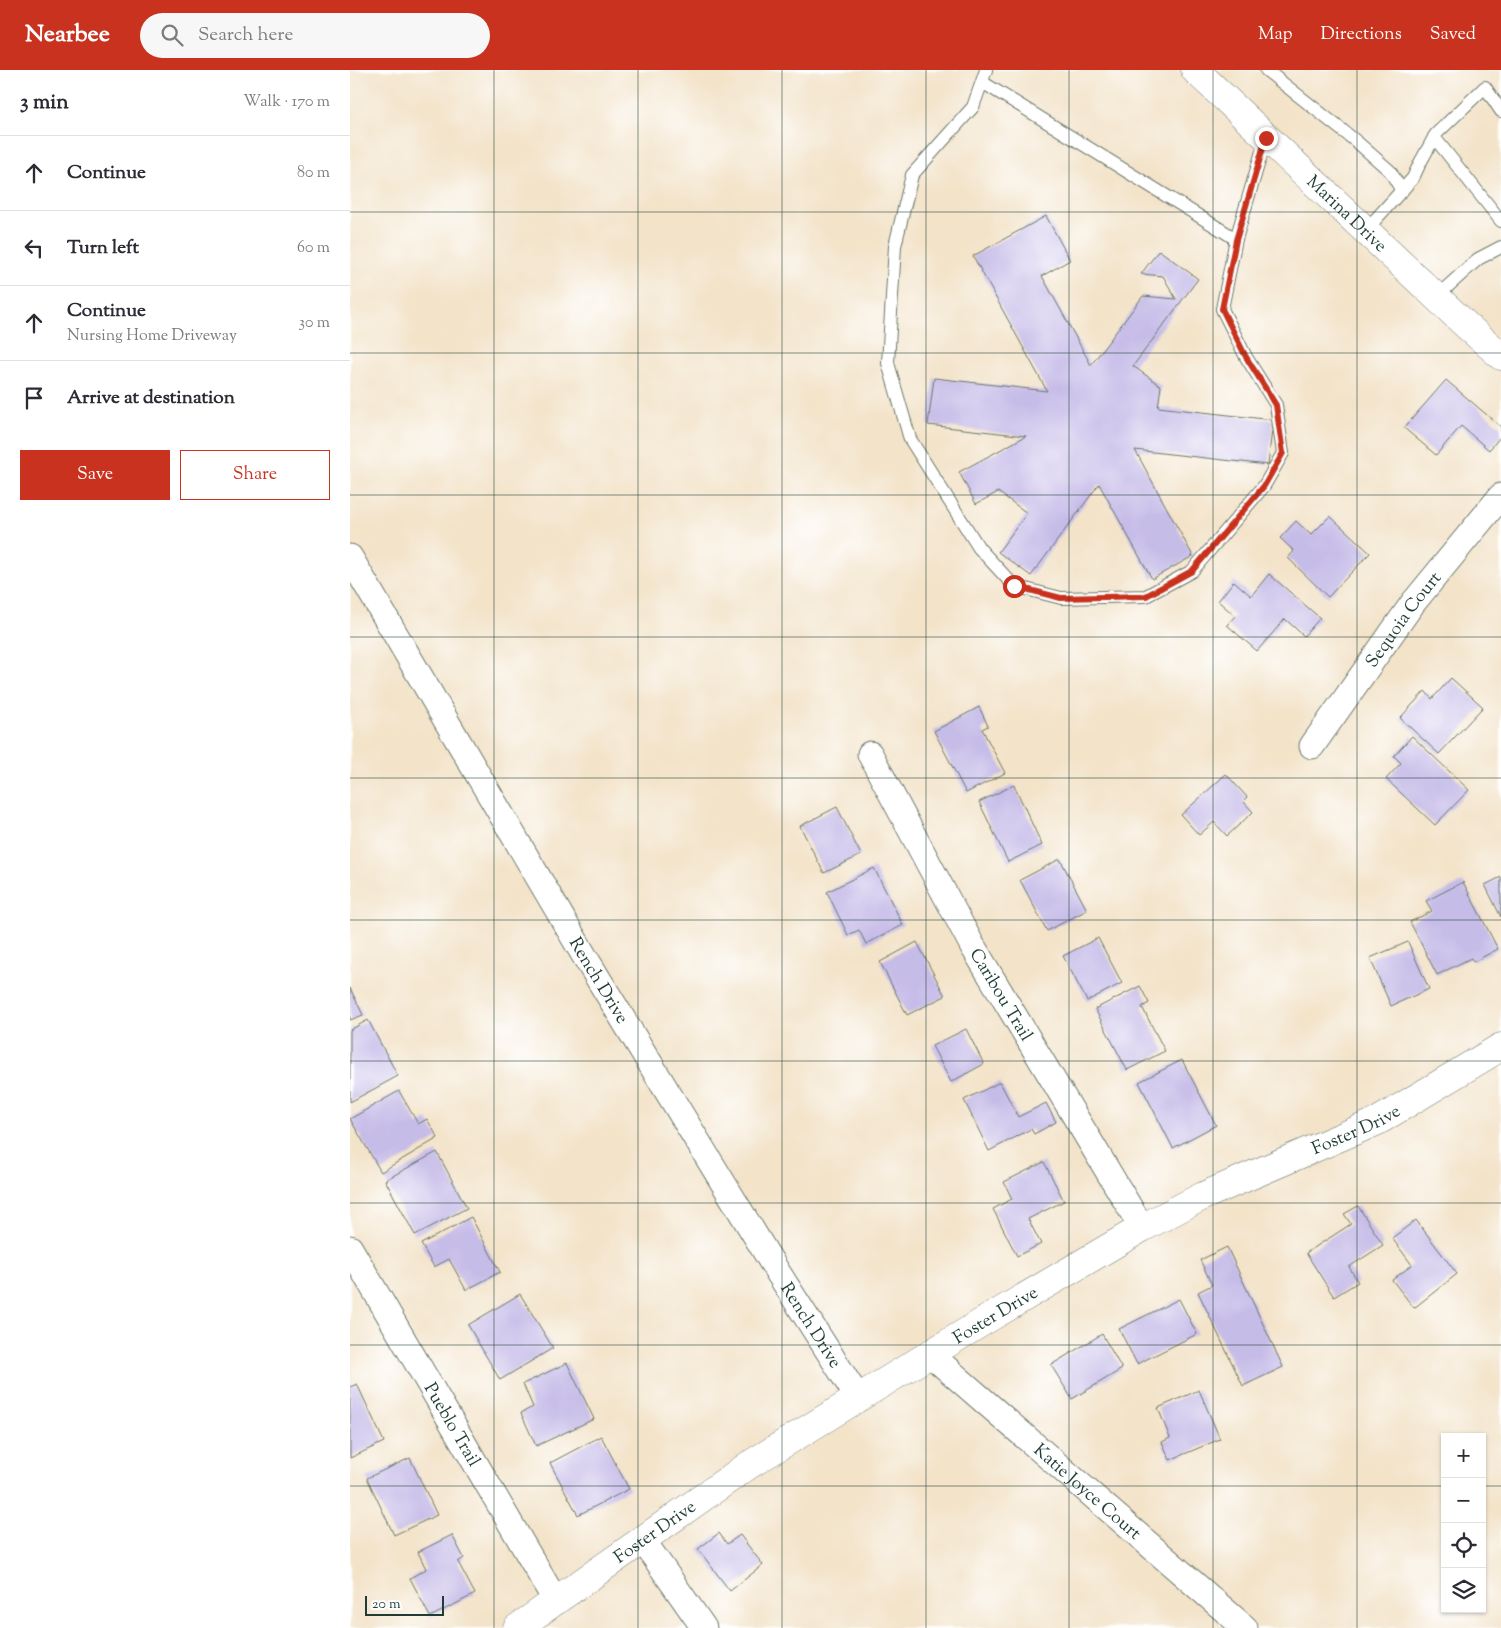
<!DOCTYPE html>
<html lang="en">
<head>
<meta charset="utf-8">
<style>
  body { margin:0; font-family:"Sorts Mill Goudy",serif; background:#f7f7f7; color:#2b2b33 }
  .controls { position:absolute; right:15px; bottom:15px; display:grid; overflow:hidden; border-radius:0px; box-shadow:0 1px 4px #0004 }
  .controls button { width:45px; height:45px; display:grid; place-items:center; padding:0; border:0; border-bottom:1px solid #e1e1e2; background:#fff; color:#2b2b33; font:25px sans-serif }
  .scale { position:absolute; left:15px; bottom:12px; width:79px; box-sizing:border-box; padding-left:5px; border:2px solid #1f3d34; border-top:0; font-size:14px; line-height:18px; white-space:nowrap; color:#1f3d34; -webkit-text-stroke:4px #fff; paint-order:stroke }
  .stop { position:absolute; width:15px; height:15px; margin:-11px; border:4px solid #c8321e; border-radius:50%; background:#fff }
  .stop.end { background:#c8321e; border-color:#fff; box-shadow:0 1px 5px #0008 }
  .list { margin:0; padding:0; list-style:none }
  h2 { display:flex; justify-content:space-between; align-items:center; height:65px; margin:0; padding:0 20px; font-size:21px }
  h2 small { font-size:16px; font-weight:400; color:#7c7c81 }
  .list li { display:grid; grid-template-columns:32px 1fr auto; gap:15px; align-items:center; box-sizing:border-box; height:75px; padding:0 20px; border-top:1px solid #e1e1e2 }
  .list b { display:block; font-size:19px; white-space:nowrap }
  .list p { margin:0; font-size:16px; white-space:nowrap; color:#7c7c81 }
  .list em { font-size:16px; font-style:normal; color:#7c7c81 }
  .actions { display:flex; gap:10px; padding:15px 20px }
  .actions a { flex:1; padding:11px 0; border:1px solid #c8321e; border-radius:0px; text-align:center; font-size:18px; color:#c8321e }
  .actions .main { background:#c8321e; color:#fff }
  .icon { flex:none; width:28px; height:28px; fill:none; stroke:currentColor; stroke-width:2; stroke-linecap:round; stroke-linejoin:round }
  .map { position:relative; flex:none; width:1151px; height:1558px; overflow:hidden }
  header { display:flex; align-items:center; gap:30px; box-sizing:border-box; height:70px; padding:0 25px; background:#c8321e; color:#fff }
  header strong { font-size:24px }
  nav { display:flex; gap:28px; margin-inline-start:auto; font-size:18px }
  .search { width:350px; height:45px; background:#f7f7f7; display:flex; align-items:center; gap:12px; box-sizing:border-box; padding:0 18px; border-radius:28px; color:#7c7c81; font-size:19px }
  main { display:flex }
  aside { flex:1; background:#fff }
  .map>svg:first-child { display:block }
  .building { fill:#c6bce8 }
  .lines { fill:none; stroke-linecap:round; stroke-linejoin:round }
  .service-casing { stroke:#697768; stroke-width:14 }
  .minor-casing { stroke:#697768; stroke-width:27 }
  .tertiary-casing { stroke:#697768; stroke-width:29 }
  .service { stroke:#fff; stroke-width:12 }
  .minor { stroke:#fff; stroke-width:25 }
  .tertiary { stroke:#fff; stroke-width:28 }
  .route { stroke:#c8321e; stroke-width:6 }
  .grid { fill:none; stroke:#1f3d34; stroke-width:1; stroke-opacity:0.55 }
  .labels { text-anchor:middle; stroke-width:4; stroke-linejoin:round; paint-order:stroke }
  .street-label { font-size:18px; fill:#1f3d34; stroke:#fff }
</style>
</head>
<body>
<header>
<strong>Nearbee</strong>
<div class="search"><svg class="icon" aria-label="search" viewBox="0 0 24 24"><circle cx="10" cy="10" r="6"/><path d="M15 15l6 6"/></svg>Search here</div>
<nav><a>Map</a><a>Directions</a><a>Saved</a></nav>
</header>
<main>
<aside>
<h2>3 min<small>Walk · 170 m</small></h2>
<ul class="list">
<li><svg class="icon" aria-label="ahead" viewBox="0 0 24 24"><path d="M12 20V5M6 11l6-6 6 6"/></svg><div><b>Continue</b></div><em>80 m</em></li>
<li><svg class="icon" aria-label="left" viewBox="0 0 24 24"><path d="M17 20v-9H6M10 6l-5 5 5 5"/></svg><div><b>Turn left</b></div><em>60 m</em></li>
<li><svg class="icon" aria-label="ahead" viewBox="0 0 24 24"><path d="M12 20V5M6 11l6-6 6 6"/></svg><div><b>Continue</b><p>Nursing Home Driveway</p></div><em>30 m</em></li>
<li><svg class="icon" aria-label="arrive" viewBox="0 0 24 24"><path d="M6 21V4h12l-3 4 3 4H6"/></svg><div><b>Arrive at destination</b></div></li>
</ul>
<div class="actions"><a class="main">Save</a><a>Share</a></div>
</aside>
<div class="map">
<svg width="1151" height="1558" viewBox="0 0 1151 1558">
  <rect width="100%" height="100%" fill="#fff"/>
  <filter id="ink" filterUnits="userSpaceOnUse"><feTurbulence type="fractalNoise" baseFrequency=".02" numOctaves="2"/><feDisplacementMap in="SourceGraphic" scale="10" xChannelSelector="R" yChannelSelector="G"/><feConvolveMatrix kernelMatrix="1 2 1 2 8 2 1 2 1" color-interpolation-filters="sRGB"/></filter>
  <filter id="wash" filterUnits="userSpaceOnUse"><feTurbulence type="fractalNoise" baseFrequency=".0096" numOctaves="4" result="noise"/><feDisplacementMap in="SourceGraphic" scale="20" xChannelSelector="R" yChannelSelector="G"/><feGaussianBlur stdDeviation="1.12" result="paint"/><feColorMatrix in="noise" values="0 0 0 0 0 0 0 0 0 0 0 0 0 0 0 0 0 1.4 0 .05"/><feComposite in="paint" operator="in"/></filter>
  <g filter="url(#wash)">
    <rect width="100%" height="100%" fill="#f3e3c9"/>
    <g id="blocks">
      <g class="building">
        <path d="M 696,146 L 720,190 L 692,206 L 741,295 L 793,226 L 826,229 L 813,206 L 791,204 L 809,180 L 848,209 L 783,296 L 811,316 L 808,337 L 923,350 L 918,395 L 785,380 L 843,486 L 802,509 L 749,414 L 681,506 L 648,482 L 677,443 L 648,422 L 626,434 L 609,402 L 676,366 L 578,355 L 584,308 L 697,321 L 623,186 Z"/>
        <path d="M 1096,310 L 1151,357 L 1151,366 L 1139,380 L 1111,356 L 1086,385 L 1054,358 Z"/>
        <path d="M 980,446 L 1020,483 L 978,527 L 938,488 L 944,481 L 930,468 L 946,451 L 961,465 Z"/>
        <path d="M 919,504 L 970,548 L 954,566 L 935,549 L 907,581 L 877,555 L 885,546 L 868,531 L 884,511 L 901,526 Z"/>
        <path d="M 1101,608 L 1133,637 L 1089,684 L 1050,648 L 1075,621 L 1082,629 Z"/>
        <path d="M 629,637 L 638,656 L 632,659 L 655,703 L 616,723 L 584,661 Z"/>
        <path d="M 1062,666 L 1119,720 L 1085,755 L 1036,709 L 1051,693 L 1044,686 Z"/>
        <path d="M 876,704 L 897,727 L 893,731 L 903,742 L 877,766 L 864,752 L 849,765 L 831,745 Z"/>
        <path d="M 664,715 L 692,775 L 658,792 L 629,732 Z"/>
        <path d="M 487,737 L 511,785 L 474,803 L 450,756 Z"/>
        <path d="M 710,789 L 737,840 L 697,861 L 670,810 Z"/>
        <path d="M 524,798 L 553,855 L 516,874 L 509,860 L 498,865 L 477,822 Z"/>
        <path d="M 1151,807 L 1151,847 L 1135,815 Z"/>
        <path d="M 1113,812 L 1148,879 L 1123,892 L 1121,888 L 1087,905 L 1060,852 L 1082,841 L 1076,831 Z"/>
        <path d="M 748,868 L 772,913 L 737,931 L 713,886 Z"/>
        <path d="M 567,872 L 595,926 L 557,945 L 530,892 Z"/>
        <path d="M 1058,872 L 1079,919 L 1041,936 L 1020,888 Z"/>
        <path d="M 790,916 L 799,933 L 792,937 L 815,981 L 777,1000 L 745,939 Z"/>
        <path d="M 0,918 L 13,945 L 0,950 Z"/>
        <path d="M 18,950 L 48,1006 L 0,1032 L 0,960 Z"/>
        <path d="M 616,959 L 634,994 L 601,1012 L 582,976 Z"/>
        <path d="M 832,990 L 866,1055 L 823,1078 L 789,1012 Z"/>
        <path d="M 650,1012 L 668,1047 L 696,1033 L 706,1052 L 684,1064 L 681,1059 L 639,1081 L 614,1030 Z"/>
        <path d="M 49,1021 L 68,1054 L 77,1049 L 88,1068 L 31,1102 L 0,1049 Z"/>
        <path d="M 87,1082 L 117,1138 L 65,1165 L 35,1110 Z"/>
        <path d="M 694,1092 L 714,1131 L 678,1149 L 691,1174 L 667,1186 L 643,1139 L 662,1129 L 654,1112 Z"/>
        <path d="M 1008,1136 L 1033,1175 L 999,1197 L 1008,1212 L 984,1227 L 956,1183 L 1001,1154 L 994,1144 Z"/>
        <path d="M 121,1147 L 150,1202 L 116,1220 L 99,1189 L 84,1197 L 71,1174 Z"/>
        <path d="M 1066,1150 L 1107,1204 L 1064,1238 L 1042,1210 L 1062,1195 L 1042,1168 Z"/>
        <path d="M 877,1177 L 933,1297 L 893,1316 L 848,1222 L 862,1215 L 850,1190 Z"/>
        <path d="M 170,1224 L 203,1278 L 150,1310 L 118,1255 Z"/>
        <path d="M 829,1229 L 847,1264 L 787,1294 L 769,1259 Z"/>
        <path d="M 752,1264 L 772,1299 L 722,1329 L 701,1295 Z"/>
        <path d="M 217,1293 L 244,1349 L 186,1376 L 171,1343 L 183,1337 L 173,1314 Z"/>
        <path d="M 7,1314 L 34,1372 L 0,1388 L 0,1317 Z"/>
        <path d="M 849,1320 L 870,1369 L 820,1390 L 812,1372 L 820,1368 L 808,1338 Z"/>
        <path d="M 251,1366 L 279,1419 L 228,1445 L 200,1393 Z"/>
        <path d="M 60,1388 L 87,1445 L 44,1465 L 17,1408 Z"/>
        <path d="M 369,1463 L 377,1474 L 390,1465 L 413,1495 L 380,1521 L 348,1479 Z"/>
        <path d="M 102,1465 L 114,1488 L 108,1492 L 125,1524 L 80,1547 L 60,1508 L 76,1499 L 68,1482 Z"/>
      </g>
    </g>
  </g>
  <g filter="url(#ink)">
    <use href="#blocks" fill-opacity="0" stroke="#697768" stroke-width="1"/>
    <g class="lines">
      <defs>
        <g id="service">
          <path d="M 916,0 L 1007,72 L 1040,101 L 1052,121"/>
          <path d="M 632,12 L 886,169 L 872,239 L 896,287 L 926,335 L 933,383 L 914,416 L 842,501 L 796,526 L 711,528 L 664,516 L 629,478 L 560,369 L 538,293 L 545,176 L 562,105 L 623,37 L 636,0"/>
          <path d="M 1084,67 L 1151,151"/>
          <path d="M 1015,161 L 1063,108 L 1070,93 L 1086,64 L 1135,17 L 1151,41"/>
          <path d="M 886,169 L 916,68"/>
          <path d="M 1086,227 L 1128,189 L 1151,177"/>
        </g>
        <g id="minor">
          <path id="s1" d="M 0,487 L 235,887 L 427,1201 L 508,1328"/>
          <path id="s2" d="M 962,676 L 1063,533 L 1151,426"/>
          <path id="s3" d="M 520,684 L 622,875 L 792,1158"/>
          <path id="s4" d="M 0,1178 L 205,1530"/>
          <path id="s5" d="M 580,1284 L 895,1558"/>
          <path d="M 292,1469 L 354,1558"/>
        </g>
        <g id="tertiary">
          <path id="s6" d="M 845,0 L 1117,256 L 1151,286"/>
          <path id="s7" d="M 167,1558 L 399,1395 L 634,1251 L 792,1158 L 853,1126 L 1028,1051 L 1151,977"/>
        </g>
      </defs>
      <use href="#service" class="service-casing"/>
      <use href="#minor" class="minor-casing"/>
      <use href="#tertiary" class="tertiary-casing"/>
      <use href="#service" class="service"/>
      <use href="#minor" class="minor"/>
      <use href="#tertiary" class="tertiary"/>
    </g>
  </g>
  <g class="lines" filter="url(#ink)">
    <path class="route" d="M 664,516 L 711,528 L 796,526 L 842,501 L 914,416 L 933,383 L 926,335 L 896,287 L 872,239 L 886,170 L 916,68"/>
  </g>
  <path class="grid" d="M 144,0 L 144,1558M 288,0 L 288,1558M 432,0 L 432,1558M 576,0 L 576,1558M 719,0 L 719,1558M 863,0 L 863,1558M 1007,0 L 1007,1558M 0,142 L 1151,142M 0,283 L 1151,283M 0,425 L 1151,425M 0,567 L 1151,567M 0,708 L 1151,708M 0,850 L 1151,850M 0,991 L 1151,991M 0,1133 L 1151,1133M 0,1275 L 1151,1275M 0,1416 L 1095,1416M 1132,1416 L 1151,1416"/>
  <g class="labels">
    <g class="street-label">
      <text dy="6" stroke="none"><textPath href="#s6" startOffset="209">Marina Drive</textPath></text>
      <text dy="6" stroke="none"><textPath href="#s2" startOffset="156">Sequoia Court</textPath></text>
      <text dy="6" stroke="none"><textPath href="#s1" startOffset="491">Rench Drive</textPath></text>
      <text dy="6" stroke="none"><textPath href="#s3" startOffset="274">Caribou Trail</textPath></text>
      <text dy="6" stroke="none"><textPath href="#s7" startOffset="978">Foster Drive</textPath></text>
      <text dy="6" stroke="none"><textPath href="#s7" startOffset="572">Foster Drive</textPath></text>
      <text dy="6" stroke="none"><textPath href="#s1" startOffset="896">Rench Drive</textPath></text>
      <text dy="6" stroke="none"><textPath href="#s4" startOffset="204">Pueblo Trail</textPath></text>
      <text dy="6" stroke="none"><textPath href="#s5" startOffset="209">Katie Joyce Court</textPath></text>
      <text dy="6" stroke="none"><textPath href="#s7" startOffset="168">Foster Drive</textPath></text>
    </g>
  </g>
</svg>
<div class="controls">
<button>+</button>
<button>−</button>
<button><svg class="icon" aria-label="locate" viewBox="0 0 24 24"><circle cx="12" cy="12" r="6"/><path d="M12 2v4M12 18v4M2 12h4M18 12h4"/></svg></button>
<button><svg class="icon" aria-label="layers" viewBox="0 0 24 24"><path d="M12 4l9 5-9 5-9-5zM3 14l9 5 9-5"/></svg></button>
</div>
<div class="scale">20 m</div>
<div class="stop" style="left:664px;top:516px"></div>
<div class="stop end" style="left:916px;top:68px"></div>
</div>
</main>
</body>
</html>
